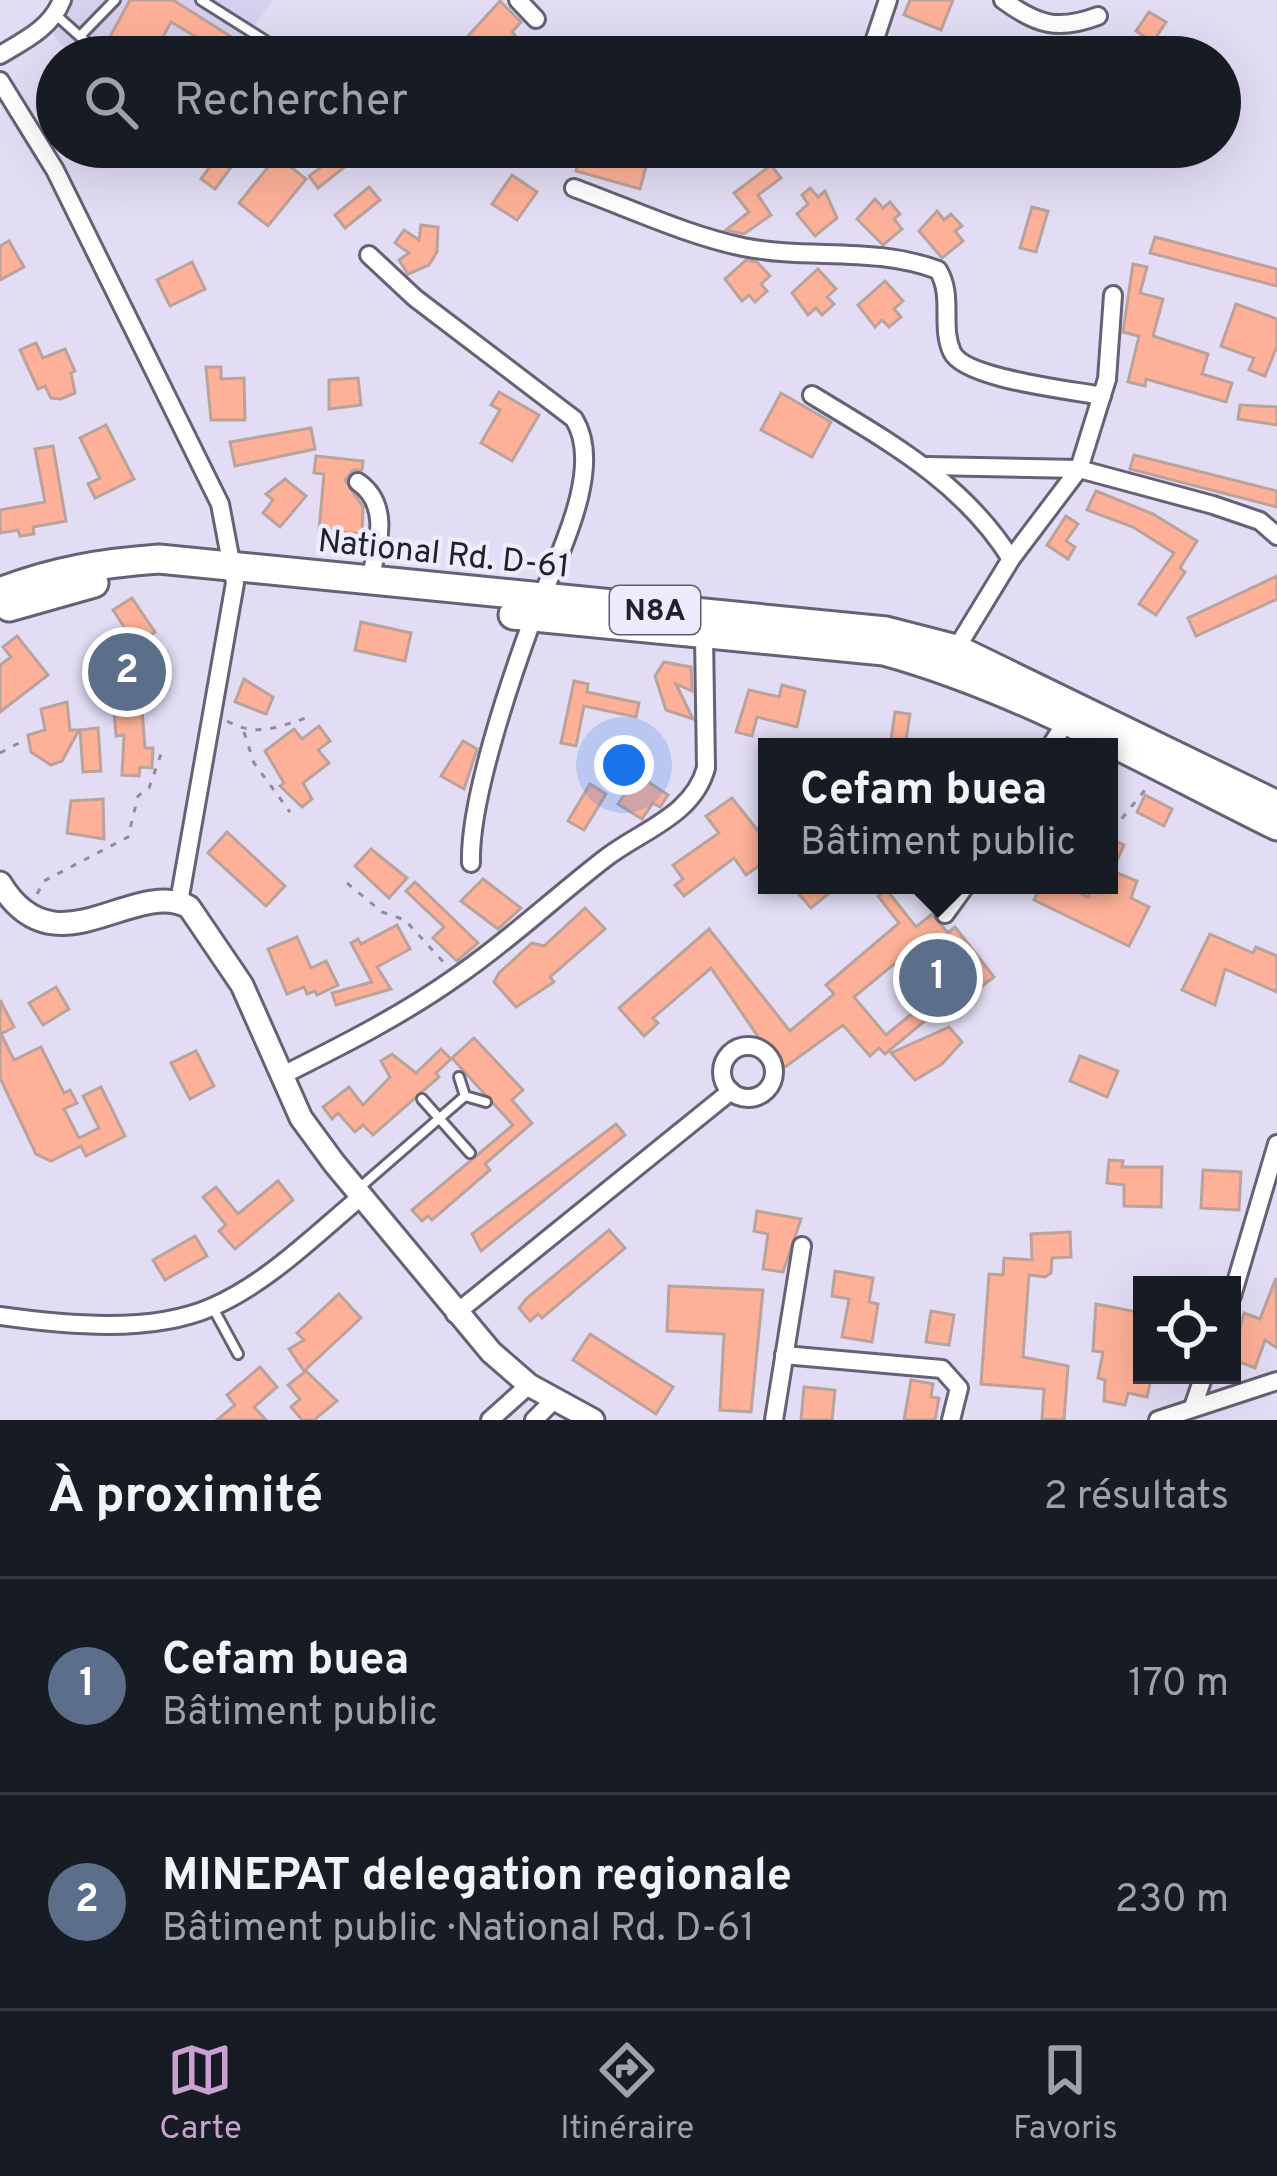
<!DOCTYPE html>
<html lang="fr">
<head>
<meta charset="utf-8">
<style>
  body { margin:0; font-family:Overpass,sans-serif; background:#20242c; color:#f1f3f6 }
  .controls { position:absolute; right:36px; bottom:36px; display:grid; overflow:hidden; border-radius:0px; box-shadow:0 12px 48px #0002 }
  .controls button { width:108px; height:108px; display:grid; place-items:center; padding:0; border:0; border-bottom:3px solid #363941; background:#171b24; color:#f1f3f6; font:60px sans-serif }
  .you { position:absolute; left:624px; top:765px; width:42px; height:42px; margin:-30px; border:9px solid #fff; border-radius:50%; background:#1a73e8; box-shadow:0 0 0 18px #1a73e833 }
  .badge { display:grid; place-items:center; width:78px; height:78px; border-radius:50%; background:#cba1d1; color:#fff; font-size:39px; font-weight:700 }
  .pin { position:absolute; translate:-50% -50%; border:6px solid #fff; box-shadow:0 3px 12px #0006 }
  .popup { position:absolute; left:758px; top:738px; width:360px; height:156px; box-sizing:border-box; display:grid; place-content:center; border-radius:0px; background:#171b24; filter:drop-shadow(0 3px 9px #0005); font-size:39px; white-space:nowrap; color:#9ea1a6 }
  .popup b { font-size:45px; color:#f1f3f6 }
  .popup::after { content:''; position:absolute; left:50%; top:100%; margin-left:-24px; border:24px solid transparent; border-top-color:#171b24 }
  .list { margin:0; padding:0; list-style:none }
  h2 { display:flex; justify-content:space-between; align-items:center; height:156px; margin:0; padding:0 48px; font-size:51px }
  h2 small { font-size:39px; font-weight:400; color:#9ea1a6 }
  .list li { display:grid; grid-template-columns:78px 1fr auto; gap:36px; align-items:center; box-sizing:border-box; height:216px; padding:0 48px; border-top:3px solid #363941 }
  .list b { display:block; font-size:45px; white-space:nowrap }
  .list p { margin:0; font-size:39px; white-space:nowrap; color:#9ea1a6 }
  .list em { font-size:39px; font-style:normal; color:#9ea1a6 }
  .icon { flex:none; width:66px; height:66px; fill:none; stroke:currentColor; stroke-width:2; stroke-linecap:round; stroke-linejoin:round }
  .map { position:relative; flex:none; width:1277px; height:1420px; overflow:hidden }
  .search { position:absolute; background:#171b24; box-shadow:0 12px 48px #0002; left:36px; right:36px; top:36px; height:132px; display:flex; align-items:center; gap:30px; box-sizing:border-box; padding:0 42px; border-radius:66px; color:#9ea1a6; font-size:45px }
  .sheet { height:588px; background:#171b24 }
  nav { display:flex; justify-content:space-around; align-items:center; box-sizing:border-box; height:168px; border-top:3px solid #363941; background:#171b24; font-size:33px; color:#9ea1a6 }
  nav a { display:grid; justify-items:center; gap:6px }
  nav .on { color:#cba1d1 }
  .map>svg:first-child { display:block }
  .built { fill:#d6cfed }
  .building { fill:#feb198; stroke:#bba29a; stroke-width:3; fill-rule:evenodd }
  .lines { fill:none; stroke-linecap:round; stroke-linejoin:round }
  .service-casing { stroke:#666175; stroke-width:14 }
  .minor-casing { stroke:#666175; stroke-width:22 }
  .tertiary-casing { stroke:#666175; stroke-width:27 }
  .trunk-casing { stroke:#666175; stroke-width:33 }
  .path { stroke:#908c9d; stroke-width:3; stroke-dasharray:6 9; stroke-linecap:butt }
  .service { stroke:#fff; stroke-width:8 }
  .minor { stroke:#fff; stroke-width:16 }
  .tertiary { stroke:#fff; stroke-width:21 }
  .trunk { stroke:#fff; stroke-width:27 }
  .labels { text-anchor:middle; stroke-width:9; stroke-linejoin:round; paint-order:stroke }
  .shield { fill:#efeafd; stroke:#605d68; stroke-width:3 }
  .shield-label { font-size:30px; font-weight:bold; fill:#222028 }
  .street-label { font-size:33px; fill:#222028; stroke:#efeafd }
</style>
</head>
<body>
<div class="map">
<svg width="1277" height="1420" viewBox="0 0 1277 1420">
  <rect width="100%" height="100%" fill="#e2ddf4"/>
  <path class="built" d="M 67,0 L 273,0 L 232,57 L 72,57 L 53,34 Z"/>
  <g class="building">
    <path d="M 130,0 L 173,0 L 263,57 L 197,57 L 205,42 L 171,22 L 152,57 L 131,57 L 106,44 Z"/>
    <path d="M 910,0 L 953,0 L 941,30 L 904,15 Z"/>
    <path d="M 500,1 L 521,22 L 512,32 L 515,35 L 495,57 L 471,57 L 459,46 Z"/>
    <path d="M 1149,12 L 1166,22 L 1153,42 L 1136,31 Z"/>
    <path d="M 886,45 L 943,47 L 943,57 L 882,57 Z"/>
    <path d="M 224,147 L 246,147 L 215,189 L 201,179 Z"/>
    <path d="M 582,147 L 614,153 L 617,147 L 649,156 L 640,189 L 576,171 Z"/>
    <path d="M 339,154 L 347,165 L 318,188 L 309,176 Z"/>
    <path d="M 277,156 L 306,179 L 268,226 L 239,203 Z"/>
    <path d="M 771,165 L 781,178 L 758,195 L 771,215 L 744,234 L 726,230 L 749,212 L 734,193 Z"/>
    <path d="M 512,175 L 537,192 L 517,220 L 492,204 Z"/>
    <path d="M 369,187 L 380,200 L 345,228 L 335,215 Z"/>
    <path d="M 810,188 L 818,197 L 825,191 L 837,218 L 815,236 L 797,214 L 808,204 L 802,195 Z"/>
    <path d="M 875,199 L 883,208 L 890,202 L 900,214 L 894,219 L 902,229 L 883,245 L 857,219 Z"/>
    <path d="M 1032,207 L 1048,211 L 1036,252 L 1020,248 Z"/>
    <path d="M 937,211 L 944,220 L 951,214 L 962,226 L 955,231 L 963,241 L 942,258 L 919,231 Z"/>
    <path d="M 421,225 L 438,227 L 437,252 L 429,265 L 408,274 L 399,260 L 409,253 L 395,243 L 404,230 L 419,240 Z"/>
    <path d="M 1155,237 L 1277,269 L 1277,286 L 1150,253 Z"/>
    <path d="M 9,241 L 24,267 L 0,280 L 0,246 Z"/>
    <path d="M 746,260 L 757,262 L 770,276 L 761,284 L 767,291 L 755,302 L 749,295 L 742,301 L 725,279 Z"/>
    <path d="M 192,262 L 205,289 L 170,306 L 157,280 Z"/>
    <path d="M 1133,264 L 1147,267 L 1140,293 L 1163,299 L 1153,336 L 1208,354 L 1202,374 L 1232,383 L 1226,402 L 1146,379 L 1145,386 L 1128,382 L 1139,336 L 1123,332 Z"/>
    <path d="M 818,269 L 836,289 L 827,297 L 834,304 L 822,315 L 816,308 L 808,315 L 792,293 Z"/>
    <path d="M 885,281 L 903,301 L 894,309 L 901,317 L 889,327 L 882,320 L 875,327 L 858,305 Z"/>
    <path d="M 1236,304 L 1277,319 L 1277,346 L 1265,376 L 1249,370 L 1254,358 L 1221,346 Z"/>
    <path d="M 36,343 L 43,358 L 65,349 L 75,371 L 71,373 L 75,393 L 61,399 L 51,398 L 45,386 L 38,389 L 20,350 Z"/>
    <path d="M 206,367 L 221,367 L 221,379 L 244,378 L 245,420 L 211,420 Z"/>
    <path d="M 358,378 L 361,405 L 329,409 L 329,380 Z"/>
    <path d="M 499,392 L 539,415 L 512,461 L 481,443 L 500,410 L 491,405 Z"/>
    <path d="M 781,393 L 831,422 L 812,457 L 761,430 Z"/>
    <path d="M 1240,405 L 1277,407 L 1277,425 L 1238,419 Z"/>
    <path d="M 106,425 L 134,479 L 95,498 L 88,484 L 100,478 L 80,438 Z"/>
    <path d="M 311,428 L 315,449 L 235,466 L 230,442 Z"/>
    <path d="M 53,446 L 66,521 L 33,527 L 34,534 L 20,536 L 18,530 L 0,533 L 0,510 L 45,502 L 35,449 Z"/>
    <path d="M 1134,455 L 1277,491 L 1277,507 L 1130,469 Z"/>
    <path d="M 316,456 L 363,461 L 362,470 L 353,470 L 345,480 L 363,507 L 362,534 L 319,530 L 324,474 L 314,473 Z"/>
    <path d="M 285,479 L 306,496 L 280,527 L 263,513 L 273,500 L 266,494 Z"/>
    <path d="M 1096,491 L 1153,514 L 1197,541 L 1180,568 L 1185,572 L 1156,615 L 1139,604 L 1174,553 L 1133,527 L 1087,510 Z"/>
    <path d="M 1066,516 L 1078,524 L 1066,541 L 1075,547 L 1068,559 L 1047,545 Z"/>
    <path d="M 1277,576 L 1277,599 L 1196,636 L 1188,618 Z"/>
    <path d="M 132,598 L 155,632 L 136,645 L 113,610 Z"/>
    <path d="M 361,622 L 411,633 L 405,661 L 355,650 Z"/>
    <path d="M 17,636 L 48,675 L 0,712 L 0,665 L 11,657 L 3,647 Z"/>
    <path d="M 138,653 L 140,680 L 150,679 L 152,708 L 142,709 L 145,748 L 153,748 L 152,768 L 140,767 L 139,776 L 122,775 L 124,735 L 116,736 L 110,655 Z"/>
    <path d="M 664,662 L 691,667 L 692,691 L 676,684 L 693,719 L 666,710 L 655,676 Z"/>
    <path d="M 244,679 L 273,697 L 266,714 L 235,702 Z"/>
    <path d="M 574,681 L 588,684 L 587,692 L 639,703 L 636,717 L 584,706 L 576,746 L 561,743 Z"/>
    <path d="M 782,685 L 805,691 L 797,727 L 757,717 L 752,736 L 736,732 L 749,690 L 779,697 Z"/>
    <path d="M 67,702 L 70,730 L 79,730 L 62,761 L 51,765 L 31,752 L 28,735 L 45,730 L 41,709 Z"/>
    <path d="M 895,712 L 910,714 L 905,747 L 890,747 Z"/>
    <path d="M 319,726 L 330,741 L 318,750 L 329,763 L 303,783 L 312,799 L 302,807 L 280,786 L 284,783 L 265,751 L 294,729 L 302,739 Z"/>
    <path d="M 98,728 L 101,771 L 83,772 L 80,730 Z"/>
    <path d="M 463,741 L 477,749 L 464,789 L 441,776 Z"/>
    <path d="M 638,775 L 668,795 L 660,807 L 653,803 L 642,819 L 618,804 Z"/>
    <path d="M 590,784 L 606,794 L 584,830 L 568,821 Z"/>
    <path d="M 1145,795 L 1172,809 L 1164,826 L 1137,812 Z"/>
    <path d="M 732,798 L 767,842 L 767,860 L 746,875 L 734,858 L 684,896 L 675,885 L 683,879 L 673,865 L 719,833 L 706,816 Z"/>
    <path d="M 103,799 L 104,839 L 67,833 L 71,801 Z"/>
    <path d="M 227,832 L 285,886 L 266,906 L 208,853 Z"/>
    <path d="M 1109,838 L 1124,845 L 1112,871 L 1137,881 L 1131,898 L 1149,907 L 1129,946 L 1034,900 L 1041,885 L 1063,885 L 1088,897 L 1093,885 L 1109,885 Z"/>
    <path d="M 371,849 L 407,878 L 389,898 L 355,866 Z"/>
    <path d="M 483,879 L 521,908 L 498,929 L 461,901 Z"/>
    <path d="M 415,882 L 478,943 L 457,961 L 433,938 L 444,927 L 406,891 Z"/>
    <path d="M 791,885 L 839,885 L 811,908 Z"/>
    <path d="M 886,889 L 916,927 L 932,914 L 948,933 L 955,927 L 994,977 L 973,993 L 962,979 L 938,998 L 944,1005 L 885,1054 L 879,1048 L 870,1056 L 843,1025 L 781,1070 L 711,968 L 653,1018 L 658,1023 L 644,1036 L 619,1008 L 709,929 L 790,1031 L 834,994 L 826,985 L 899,923 L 878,896 ZM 894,964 L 926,1002 L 886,1035 L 854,997 Z"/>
    <path d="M 585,908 L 605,929 L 550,977 L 554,982 L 516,1007 L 494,982 L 499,973 L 532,943 L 544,946 Z"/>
    <path d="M 397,925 L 410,949 L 377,967 L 391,989 L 336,1005 L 332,993 L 372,982 L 351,943 L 358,939 L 361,944 Z"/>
    <path d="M 1210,934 L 1253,953 L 1256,947 L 1277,956 L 1277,992 L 1225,969 L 1215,1005 L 1182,990 Z"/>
    <path d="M 297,937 L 311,968 L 326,961 L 338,985 L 317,995 L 315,991 L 307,994 L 304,987 L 287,994 L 268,949 Z"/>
    <path d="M 56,987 L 69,1009 L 43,1025 L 29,1003 Z"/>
    <path d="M 0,1000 L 14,1027 L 1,1034 L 14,1060 L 41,1047 L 64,1093 L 70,1090 L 77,1103 L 64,1109 L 79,1138 L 99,1128 L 83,1096 L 101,1087 L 125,1136 L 86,1156 L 81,1146 L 51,1161 L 36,1154 L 0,1078 Z"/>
    <path d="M 949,1027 L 962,1042 L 942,1064 L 915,1080 L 891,1053 Z"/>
    <path d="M 474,1038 L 523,1090 L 512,1100 L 532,1123 L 485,1164 L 490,1170 L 432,1220 L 428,1216 L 422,1221 L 412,1210 L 513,1125 L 452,1058 Z"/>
    <path d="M 441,1049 L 451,1059 L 436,1073 L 439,1077 L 373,1135 L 363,1125 L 355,1132 L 338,1113 L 332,1119 L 323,1107 L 349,1087 L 363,1105 L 390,1077 L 381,1061 L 392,1054 L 416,1073 Z"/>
    <path d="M 196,1051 L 214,1086 L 190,1099 L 171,1063 Z"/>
    <path d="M 1080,1056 L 1118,1071 L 1107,1097 L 1070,1081 Z"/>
    <path d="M 616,1124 L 625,1135 L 481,1251 L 472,1234 Z"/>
    <path d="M 1109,1160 L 1123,1161 L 1122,1167 L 1162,1167 L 1161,1207 L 1124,1206 L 1124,1185 L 1107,1183 Z"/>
    <path d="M 1203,1170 L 1241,1172 L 1239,1210 L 1201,1208 Z"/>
    <path d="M 278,1181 L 293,1200 L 235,1249 L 219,1231 L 226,1225 L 203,1197 L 216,1187 L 238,1214 Z"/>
    <path d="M 757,1211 L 801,1219 L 783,1272 L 763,1269 L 768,1234 L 754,1231 Z"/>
    <path d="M 609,1230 L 625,1248 L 542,1318 L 538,1314 L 530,1321 L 519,1308 L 526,1299 Z"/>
    <path d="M 1070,1232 L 1071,1257 L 1052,1258 L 1051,1273 L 1045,1277 L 1029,1275 L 1023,1357 L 1068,1366 L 1064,1420 L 1042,1419 L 1044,1389 L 981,1384 L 989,1274 L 1003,1275 L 1004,1258 L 1032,1260 L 1031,1234 Z"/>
    <path d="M 195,1236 L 207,1256 L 165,1280 L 153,1260 Z"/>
    <path d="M 835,1271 L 873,1278 L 869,1302 L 878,1304 L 872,1342 L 842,1337 L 849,1299 L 832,1296 Z"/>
    <path d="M 1276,1278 L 1277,1348 L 1265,1340 L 1255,1368 L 1232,1359 L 1244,1313 L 1260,1319 Z"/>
    <path d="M 669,1286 L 763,1290 L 751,1412 L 720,1410 L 724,1334 L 667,1331 Z"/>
    <path d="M 339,1294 L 361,1318 L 304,1371 L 289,1349 L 304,1340 L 297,1333 Z"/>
    <path d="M 1096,1304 L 1142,1313 L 1142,1375 L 1152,1375 L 1147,1397 L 1128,1393 L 1125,1405 L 1104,1401 L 1105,1380 L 1098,1378 L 1103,1352 L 1093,1351 Z"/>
    <path d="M 931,1311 L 954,1315 L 949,1345 L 926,1342 Z"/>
    <path d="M 590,1334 L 673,1387 L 656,1414 L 573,1360 Z"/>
    <path d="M 260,1367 L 277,1387 L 254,1407 L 266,1420 L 217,1420 L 235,1405 L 227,1395 Z"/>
    <path d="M 306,1371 L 337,1401 L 314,1420 L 302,1420 L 291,1407 L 300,1399 L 288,1385 Z"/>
    <path d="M 911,1380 L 933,1384 L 931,1397 L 939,1398 L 935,1420 L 904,1420 Z"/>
    <path d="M 804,1387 L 835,1390 L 832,1420 L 801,1420 Z"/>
  </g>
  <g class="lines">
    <defs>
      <g id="service">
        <path d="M 201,0 L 291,57"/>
        <path d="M 56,15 L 103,57"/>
        <path d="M 82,34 L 115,0"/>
        <path d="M 185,57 L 189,52"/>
        <path d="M 167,147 L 182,151 L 190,147"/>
        <path d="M 459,1077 L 465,1096 L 486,1102"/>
        <path d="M 422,1099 L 470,1153"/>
        <path d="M 358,1189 L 465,1096"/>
        <path d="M 213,1308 L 238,1354"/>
      </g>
      <g id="minor">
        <path d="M 518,0 L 536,19"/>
        <path d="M 1003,0 C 1037,25 1058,31 1098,16"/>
        <path d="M 0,55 C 25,40 51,28 62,0"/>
        <path d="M 869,57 L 888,0"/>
        <path d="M 0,81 L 55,170 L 220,504 L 235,583 L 179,902"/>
        <path d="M 574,188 C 629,208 686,235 743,247 C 809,260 874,246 938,270 C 954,296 940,326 952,352 C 964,379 1072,390 1102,396"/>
        <path d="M 369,255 L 415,298 L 574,419 C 607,472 551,568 532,621 C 510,681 469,801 471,863"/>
        <path d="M 812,395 C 889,442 963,482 1011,559"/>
        <path d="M 928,466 L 1079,469 L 1213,505 L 1260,521 L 1277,536"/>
        <path d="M 358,482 C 391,505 378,545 370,579"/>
        <path d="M 956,649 L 1011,559 L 1079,469 L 1107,379 L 1113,295"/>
        <path d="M 1050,747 L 1069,717"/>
        <path d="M 945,914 L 966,885"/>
        <circle cx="748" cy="1072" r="26"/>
        <path d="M 281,1076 C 341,1046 401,1016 456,977 C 509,941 556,896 607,857 C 643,830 693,815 706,768 L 704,635"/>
        <path d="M 1232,1296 L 1277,1144"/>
        <path d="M 455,1314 L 731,1091"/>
        <path d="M 0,1316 C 65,1325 151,1334 212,1307 C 268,1283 316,1234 362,1196"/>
        <path d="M 784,1355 L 942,1369 L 959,1388 L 951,1420"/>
        <path d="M 1193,1407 L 1204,1375"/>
        <path d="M 490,1420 L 529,1385"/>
        <path d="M 534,1420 L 554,1400"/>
        <path d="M 774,1420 L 802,1246"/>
        <path d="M 1158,1420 L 1277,1381"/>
      </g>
      <path id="tertiary" d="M 0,883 C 55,975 133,877 189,907 L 242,985 L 301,1118 L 334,1163 L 491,1352 L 529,1385 L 593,1420"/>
      <g id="trunk">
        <path d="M 0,592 C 53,571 103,563 159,559 L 886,631 L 956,649 L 1277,805"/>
        <path d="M 9,607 L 94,583"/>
        <path d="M 513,615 L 884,651 C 1022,689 1149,763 1277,826"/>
      </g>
    </defs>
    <use href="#service" class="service-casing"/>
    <use href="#minor" class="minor-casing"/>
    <use href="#tertiary" class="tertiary-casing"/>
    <use href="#trunk" class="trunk-casing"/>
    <g class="path">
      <path d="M 227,721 C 258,739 281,725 313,716"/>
      <path d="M 244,732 L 254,763 L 290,812"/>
      <path d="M 0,753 L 21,742"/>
      <path d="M 1109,819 L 1119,822 L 1149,785"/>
      <path d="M 347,883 L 382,912 L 405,920 L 446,965"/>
      <path d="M 37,894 L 44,881 L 128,837 L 138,796 L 149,788 L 161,754"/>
    </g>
    <use href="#service" class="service"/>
    <use href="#minor" class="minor"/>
    <use href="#tertiary" class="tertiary"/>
    <use href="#trunk" class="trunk"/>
  </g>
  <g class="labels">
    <rect class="shield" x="610" y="586" width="90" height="48" rx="9"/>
    <g class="shield-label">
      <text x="655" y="620">N8A</text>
    </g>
    <g class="street-label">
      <text transform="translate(444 552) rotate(6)" y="12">National Rd. D-61</text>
    </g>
  </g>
</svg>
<div class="controls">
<button><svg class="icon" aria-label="locate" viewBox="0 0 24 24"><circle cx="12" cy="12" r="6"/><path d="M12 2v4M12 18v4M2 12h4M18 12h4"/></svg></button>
</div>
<div class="you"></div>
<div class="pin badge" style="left:938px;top:978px;background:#5c6f8a">1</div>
<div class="popup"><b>Cefam buea</b>Bâtiment public</div>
<div class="pin badge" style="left:127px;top:672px;background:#5c6f8a">2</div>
<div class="search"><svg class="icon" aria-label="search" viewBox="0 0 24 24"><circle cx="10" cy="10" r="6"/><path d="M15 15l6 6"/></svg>Rechercher</div>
</div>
<section class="sheet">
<h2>À proximité<small>2 résultats</small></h2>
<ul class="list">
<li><span class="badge" style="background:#5c6f8a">1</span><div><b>Cefam buea</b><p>Bâtiment public</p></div><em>170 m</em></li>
<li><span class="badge" style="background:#5c6f8a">2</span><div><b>MINEPAT delegation regionale</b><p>Bâtiment public · National Rd. D-61</p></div><em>230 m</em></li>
</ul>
</section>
<nav>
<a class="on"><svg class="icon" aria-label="map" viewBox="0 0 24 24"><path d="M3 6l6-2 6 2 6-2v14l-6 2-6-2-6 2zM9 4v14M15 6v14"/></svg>Carte</a>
<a><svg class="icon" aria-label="directions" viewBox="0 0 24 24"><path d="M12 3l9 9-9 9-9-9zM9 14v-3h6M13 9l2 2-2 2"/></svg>Itinéraire</a>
<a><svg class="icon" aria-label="saved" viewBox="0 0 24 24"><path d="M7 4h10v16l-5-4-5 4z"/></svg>Favoris</a>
</nav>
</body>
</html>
